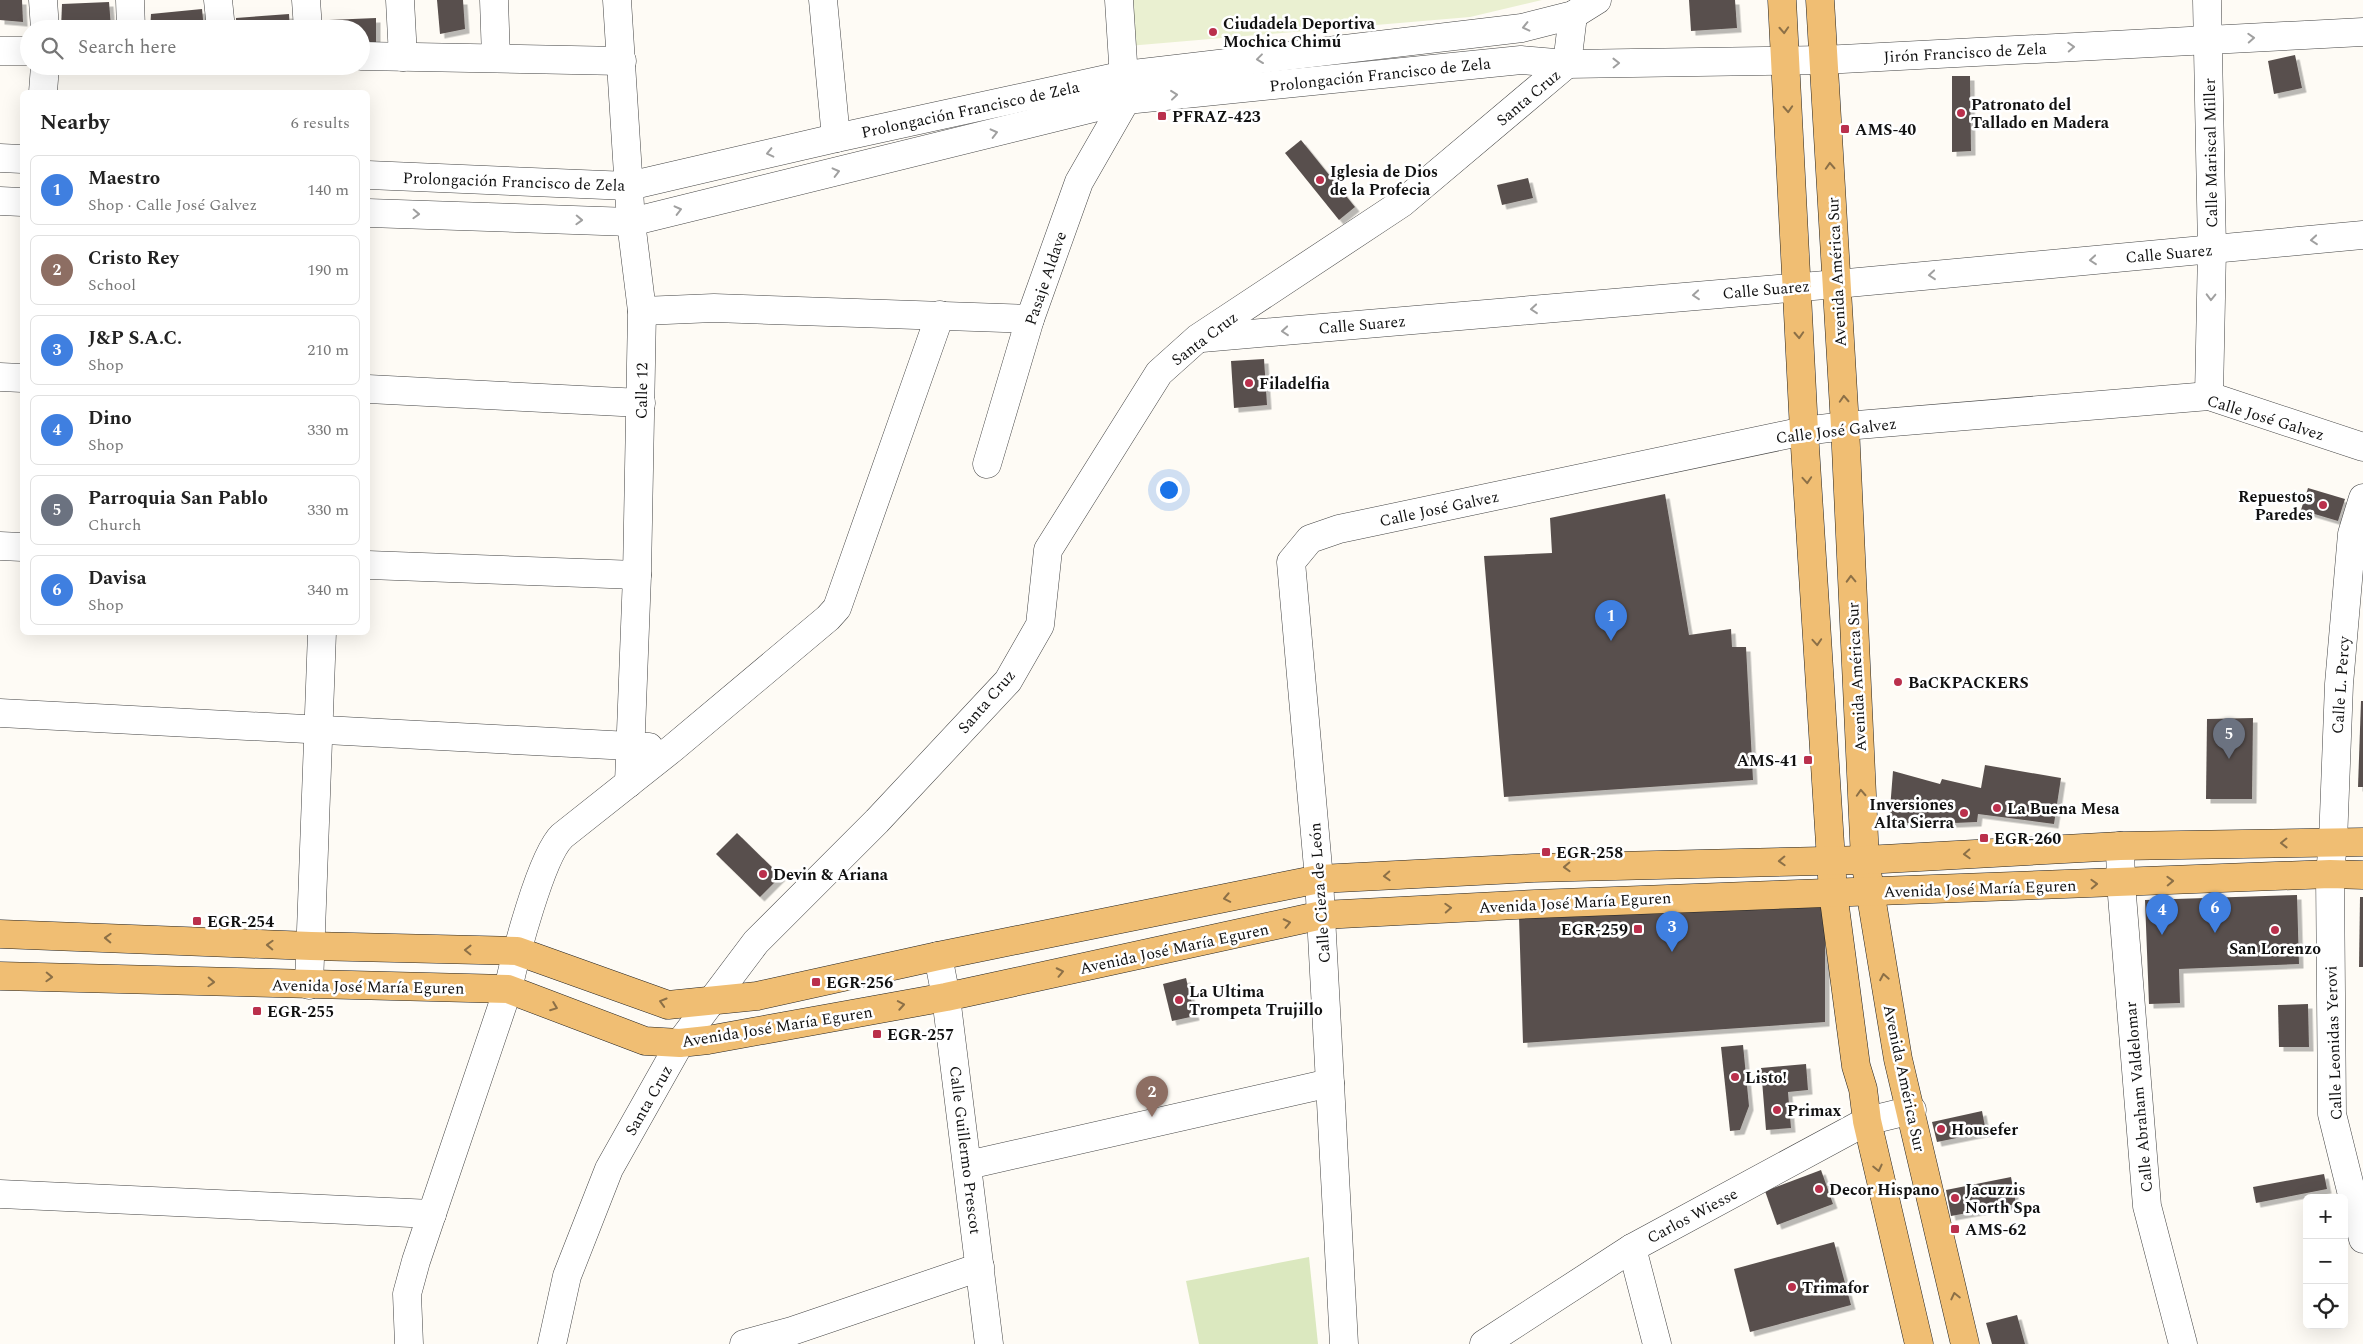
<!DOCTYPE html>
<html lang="en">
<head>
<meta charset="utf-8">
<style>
  body { margin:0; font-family:Spectral,serif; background:#f6f6f6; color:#222 }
  .controls { position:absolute; right:15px; bottom:15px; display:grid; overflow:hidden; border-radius:8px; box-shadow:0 5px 20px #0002 }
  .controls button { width:45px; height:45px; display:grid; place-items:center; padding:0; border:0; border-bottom:1px solid #e0e0e0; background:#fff; color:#222; font:25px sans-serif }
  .you { position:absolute; left:1168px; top:489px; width:18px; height:18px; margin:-12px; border:4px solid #fff; border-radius:50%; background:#1a73e8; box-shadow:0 0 0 8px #1a73e833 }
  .badge { display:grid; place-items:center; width:32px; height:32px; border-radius:50%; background:#db2777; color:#fff; font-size:16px; font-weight:700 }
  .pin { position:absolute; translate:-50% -41px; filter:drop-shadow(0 1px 2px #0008) }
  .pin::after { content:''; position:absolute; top:26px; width:18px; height:15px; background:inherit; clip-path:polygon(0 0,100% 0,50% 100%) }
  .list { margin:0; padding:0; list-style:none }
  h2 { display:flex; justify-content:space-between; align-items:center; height:65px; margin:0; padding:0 20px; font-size:21px }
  h2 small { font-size:16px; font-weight:400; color:#767676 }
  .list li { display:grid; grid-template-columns:32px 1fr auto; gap:15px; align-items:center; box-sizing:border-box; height:70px; margin:0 10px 10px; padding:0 10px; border:1px solid #e0e0e0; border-radius:8px }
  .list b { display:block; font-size:19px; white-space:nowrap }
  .list p { margin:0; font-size:16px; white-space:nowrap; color:#767676 }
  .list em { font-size:16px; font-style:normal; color:#767676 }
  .icon { flex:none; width:28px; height:28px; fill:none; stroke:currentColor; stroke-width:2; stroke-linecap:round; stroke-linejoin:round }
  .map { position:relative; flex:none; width:2363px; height:1344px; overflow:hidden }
  .search { position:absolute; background:#fff; box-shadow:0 5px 20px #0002; left:20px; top:20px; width:350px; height:55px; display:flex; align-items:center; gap:12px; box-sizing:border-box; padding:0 18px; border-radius:28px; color:#767676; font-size:19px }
  .panel { position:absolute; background:#fff; box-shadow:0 5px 20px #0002; left:20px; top:90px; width:350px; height:545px; border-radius:8px }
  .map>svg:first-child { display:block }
  .green { fill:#dbe8bf }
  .pitch { fill:#eaf0d1 }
  .building { fill:#59504d; filter:url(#shadow) }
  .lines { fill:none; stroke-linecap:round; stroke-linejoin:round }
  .minor-casing { stroke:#444; stroke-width:29 }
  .major-casing { stroke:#222; stroke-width:29 }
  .minor { stroke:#fff; stroke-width:28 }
  .major { stroke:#f0be73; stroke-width:28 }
  .oneway { stroke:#a0a0a0 }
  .oneway2 { stroke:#8c7047 }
  .poi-dot { fill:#ba304c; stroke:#fff; stroke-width:2 }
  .labels { text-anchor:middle; stroke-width:5; stroke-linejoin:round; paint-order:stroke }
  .poi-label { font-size:16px; font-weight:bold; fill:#111; stroke:#fff; text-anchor:start }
  .street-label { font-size:16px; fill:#111; stroke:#fff }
</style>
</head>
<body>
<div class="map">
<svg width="2363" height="1344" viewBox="0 0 2363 1344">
  <defs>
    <filter id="shadow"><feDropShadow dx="4.5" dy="4.5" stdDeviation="0" flood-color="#0004"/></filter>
  </defs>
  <rect width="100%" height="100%" fill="#fefbf5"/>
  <path class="green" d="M 1309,1257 L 1318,1344 L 1199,1344 L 1186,1281 Z"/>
  <path class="pitch" d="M 1124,0 L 1542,0 L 1470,17 L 1128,46 Z"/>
  <g class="building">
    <path d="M 0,0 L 22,0 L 23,22 L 0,20 Z"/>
    <path d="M 437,0 L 463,0 L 465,29 L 440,34 Z"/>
    <path d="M 1689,0 L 1735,0 L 1737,28 L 1691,31 Z"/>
    <path d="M 109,2 L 111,27 L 61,29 L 62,4 Z"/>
    <path d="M 202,9 L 204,29 L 150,29 L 151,14 Z"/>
    <path d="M 289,14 L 290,29 L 236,29 L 236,18 Z"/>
    <path d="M 376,18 L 376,42 L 361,44 L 361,29 L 329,29 L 329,20 Z"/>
    <path d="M 2295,55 L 2302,88 L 2274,94 L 2268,61 Z"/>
    <path d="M 1952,76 L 1970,76 L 1971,151 L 1952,152 Z"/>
    <path d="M 1301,140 L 1355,207 L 1339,220 L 1285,153 Z"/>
    <path d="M 1528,178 L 1533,198 L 1502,205 L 1497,185 Z"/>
    <path d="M 1264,359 L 1267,405 L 1234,408 L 1231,361 Z"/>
    <path d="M 2308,488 L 2345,499 L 2338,521 L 2301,510 Z"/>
    <path d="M 1665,494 L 1689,635 L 1731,629 L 1732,647 L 1746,647 L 1753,780 L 1504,797 L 1484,556 L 1552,553 L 1550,518 Z"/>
    <path d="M 2361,701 L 2363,701 L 2363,787 L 2358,787 Z"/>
    <path d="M 2253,718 L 2252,799 L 2206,799 L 2207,719 Z"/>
    <path d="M 1985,765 L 2061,778 L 2054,824 L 1978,814 L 1977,822 L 1932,824 L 1889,822 L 1893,771 L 1940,784 L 1942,779 L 1981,788 Z"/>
    <path d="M 737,833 L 781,876 L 760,897 L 716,854 Z"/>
    <path d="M 2297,895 L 2299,964 L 2179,969 L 2180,1003 L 2149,1004 L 2145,900 Z"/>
    <path d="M 2360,897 L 2363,897 L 2363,967 L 2359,967 Z"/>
    <path d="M 1825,905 L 1825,1022 L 1523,1043 L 1519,917 Z"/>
    <path d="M 1186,978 L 1195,1016 L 1172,1021 L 1163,984 Z"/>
    <path d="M 2308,1004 L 2309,1047 L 2279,1047 L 2278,1005 Z"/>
    <path d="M 1743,1045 L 1749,1106 L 1740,1130 L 1730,1131 L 1721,1047 Z"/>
    <path d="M 1806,1064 L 1808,1090 L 1788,1092 L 1791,1128 L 1766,1130 L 1761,1068 Z"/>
    <path d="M 1982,1111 L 1986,1132 L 1937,1142 L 1932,1122 Z"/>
    <path d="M 1821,1170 L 1833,1204 L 1777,1225 L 1765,1191 Z"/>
    <path d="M 2324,1174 L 2327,1189 L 2256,1203 L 2253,1187 Z"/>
    <path d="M 2011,1177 L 2016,1204 L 1951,1216 L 1946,1190 Z"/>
    <path d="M 1834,1242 L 1851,1305 L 1750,1332 L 1734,1269 Z"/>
    <path d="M 2017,1315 L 2025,1344 L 1992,1344 L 1986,1323 Z"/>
  </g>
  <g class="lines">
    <defs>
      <g id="minor">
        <path d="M 43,0 L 45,29"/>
        <path d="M 130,0 L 131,29"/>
        <path d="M 218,0 L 221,29"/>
        <path d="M 306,0 L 308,29"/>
        <path d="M 400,0 L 403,57"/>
        <path d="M 494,0 L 496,58"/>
        <path d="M 617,0 L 631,222 L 642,311 L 637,575 L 629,783"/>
        <path d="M 823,0 L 836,138"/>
        <path d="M 1119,0 L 1125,94"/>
        <path d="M 2207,0 L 2212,249 L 2209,396"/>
        <path d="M 0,51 L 29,51"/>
        <path d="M 361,56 L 622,61"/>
        <path d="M 43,92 L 45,66"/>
        <path d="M 0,158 L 22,159"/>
        <path d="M 368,175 L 629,186 L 836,138 L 1125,75 L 1522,28 L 1573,15 L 1597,0"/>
        <path d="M 0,201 L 22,202"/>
        <path d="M 368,213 L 631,222 L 1126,100 L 1521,60 L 1567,64 L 1823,60 L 2363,32"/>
        <path d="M 642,311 L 714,308 L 1030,319"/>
        <path d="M 1202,338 L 1837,284 L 2363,235"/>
        <path d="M 0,377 L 22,378"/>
        <path d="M 368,389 L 641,403"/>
        <path d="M 987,464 L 1030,319 L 1079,182 L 1126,100"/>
        <path d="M 2363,498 L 2352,534 L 2339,684 L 2333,842 L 2330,874 L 2332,1114 L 2363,1239"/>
        <path d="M 0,546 L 22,547"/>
        <path d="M 368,565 L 637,575"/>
        <path d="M 0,713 L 649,747"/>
        <path d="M 2120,846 L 2121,883 L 2147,1206 L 2183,1344"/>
        <path d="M 938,956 L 946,997 L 989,1344"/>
        <path d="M 309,985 L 322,632"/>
        <path d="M 968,1165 L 1330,1083"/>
        <path d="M 0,1194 L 432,1214"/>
        <path d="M 1632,1248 L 1657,1344"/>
        <path d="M 409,1344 L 407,1294 L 416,1261 L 508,989 C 515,957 541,856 562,836 L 673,748 L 828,618 L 837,608 L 940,315"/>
        <path d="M 552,1344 L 567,1276 L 609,1169 L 680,1043 L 756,942 L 877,821 L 1008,681 L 1040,625 L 1048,550 L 1159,373 L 1198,338 L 1402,203 L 1567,64 L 1573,15"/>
        <path d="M 744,1344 L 792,1331 L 980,1267"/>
        <path d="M 1344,1344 L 1319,879 L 1291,562 L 1310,539 L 1339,529 L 1804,431 L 1845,426 L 2209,396 L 2363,447"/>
        <path d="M 1484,1344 L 1632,1248 L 1867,1121 L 1912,1110"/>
      </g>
      <g id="major">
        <path d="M 1782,0 L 1804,431 L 1833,892 L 1856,1066 L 1863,1089 L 1867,1121 L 1919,1344"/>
        <path d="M 1820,0 L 1845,426 L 1865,860 L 1898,1059 L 1965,1344"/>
        <path d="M 0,934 L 311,946 L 517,951 L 668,1005 L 757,996 L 938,956 L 1319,879 L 1533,868 L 1865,860 L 2120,846 L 2363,842"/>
        <path d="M 0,976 L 508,989 L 645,1041 L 680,1043 L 708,1040 L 946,997 L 1322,915 L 1535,904 L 2330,874 L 2363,875"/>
      </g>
    </defs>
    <use href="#minor" class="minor-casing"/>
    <use href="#major" class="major-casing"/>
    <use href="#minor" class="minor"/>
    <use href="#major" class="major"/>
  </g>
  <defs><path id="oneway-chevron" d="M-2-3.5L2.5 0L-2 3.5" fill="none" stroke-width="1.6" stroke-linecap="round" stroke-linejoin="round" transform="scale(1.25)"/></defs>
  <g class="oneway">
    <use href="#oneway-chevron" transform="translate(1526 27) rotate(167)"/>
    <use href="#oneway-chevron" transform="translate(2251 38) rotate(-3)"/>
    <use href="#oneway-chevron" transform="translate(2071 47) rotate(-3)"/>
    <use href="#oneway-chevron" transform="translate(1260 59) rotate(173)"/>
    <use href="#oneway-chevron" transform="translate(1616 63) rotate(-1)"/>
    <use href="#oneway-chevron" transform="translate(1174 95) rotate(-6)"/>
    <use href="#oneway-chevron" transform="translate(994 133) rotate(-14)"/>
    <use href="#oneway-chevron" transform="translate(770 153) rotate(167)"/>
    <use href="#oneway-chevron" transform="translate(836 172) rotate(-14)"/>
    <use href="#oneway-chevron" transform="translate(678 210) rotate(-14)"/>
    <use href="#oneway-chevron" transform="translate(416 214) rotate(2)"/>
    <use href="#oneway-chevron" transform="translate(579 220) rotate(2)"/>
    <use href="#oneway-chevron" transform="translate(2314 240) rotate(175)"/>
    <use href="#oneway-chevron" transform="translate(2093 260) rotate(175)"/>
    <use href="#oneway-chevron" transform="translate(1932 275) rotate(175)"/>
    <use href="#oneway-chevron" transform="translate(1696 295) rotate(175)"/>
    <use href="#oneway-chevron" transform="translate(2211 297) rotate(91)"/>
    <use href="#oneway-chevron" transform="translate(1534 309) rotate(175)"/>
    <use href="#oneway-chevron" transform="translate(1285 331) rotate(175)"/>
  </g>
  <g class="oneway2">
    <use href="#oneway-chevron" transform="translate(1784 30) rotate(87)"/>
    <use href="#oneway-chevron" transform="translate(1788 109) rotate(87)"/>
    <use href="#oneway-chevron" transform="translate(1830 166) rotate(-93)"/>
    <use href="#oneway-chevron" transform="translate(1799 335) rotate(87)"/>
    <use href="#oneway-chevron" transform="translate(1844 399) rotate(-93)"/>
    <use href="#oneway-chevron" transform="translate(1807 480) rotate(86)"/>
    <use href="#oneway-chevron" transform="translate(1851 579) rotate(-92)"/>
    <use href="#oneway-chevron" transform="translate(1817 642) rotate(86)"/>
    <use href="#oneway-chevron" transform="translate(1861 793) rotate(-93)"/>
    <use href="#oneway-chevron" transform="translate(2284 843) rotate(179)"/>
    <use href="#oneway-chevron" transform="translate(1967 854) rotate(177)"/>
    <use href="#oneway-chevron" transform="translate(1782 861) rotate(178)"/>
    <use href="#oneway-chevron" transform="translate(1567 867) rotate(178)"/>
    <use href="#oneway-chevron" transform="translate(1387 876) rotate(177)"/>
    <use href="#oneway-chevron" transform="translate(2170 881) rotate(-2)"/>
    <use href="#oneway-chevron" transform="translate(2094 884) rotate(-2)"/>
    <use href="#oneway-chevron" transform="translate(1227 898) rotate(169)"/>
    <use href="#oneway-chevron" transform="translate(1448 908) rotate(-3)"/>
    <use href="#oneway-chevron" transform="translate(1287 923) rotate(-12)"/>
    <use href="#oneway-chevron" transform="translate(108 938) rotate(-178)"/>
    <use href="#oneway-chevron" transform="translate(270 945) rotate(-178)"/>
    <use href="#oneway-chevron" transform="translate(468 950) rotate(-179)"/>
    <use href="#oneway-chevron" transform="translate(1060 972) rotate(-12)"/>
    <use href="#oneway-chevron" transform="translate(49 977) rotate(2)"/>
    <use href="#oneway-chevron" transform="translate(1884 977) rotate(-100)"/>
    <use href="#oneway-chevron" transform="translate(211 982) rotate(2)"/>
    <use href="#oneway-chevron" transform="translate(663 1002) rotate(-164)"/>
    <use href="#oneway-chevron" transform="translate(901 1005) rotate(-10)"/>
    <use href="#oneway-chevron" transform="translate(554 1007) rotate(21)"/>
    <use href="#oneway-chevron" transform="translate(1878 1168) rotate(77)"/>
    <use href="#oneway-chevron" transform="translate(1955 1296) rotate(-103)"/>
  </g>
  <g class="poi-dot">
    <circle cx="1213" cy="32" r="5"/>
    <circle cx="1961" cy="113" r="5"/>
    <rect x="1157" y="111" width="10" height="10" rx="2.5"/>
    <rect x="1840" y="124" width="10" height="10" rx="2.5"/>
    <circle cx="1320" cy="180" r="5"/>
    <circle cx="1249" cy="383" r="5"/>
    <circle cx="2323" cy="505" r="5"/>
    <circle cx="1898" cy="682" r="5"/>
    <rect x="1803" y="755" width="10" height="10" rx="2.5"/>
    <circle cx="1997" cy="808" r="5"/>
    <circle cx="1964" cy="813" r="5"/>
    <rect x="1979" y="833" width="10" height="10" rx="2.5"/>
    <rect x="1541" y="847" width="10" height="10" rx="2.5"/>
    <circle cx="763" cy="874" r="5"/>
    <rect x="192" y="916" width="10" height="10" rx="2.5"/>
    <rect x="1633" y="924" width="10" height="10" rx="2.5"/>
    <circle cx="2275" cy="930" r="5"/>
    <rect x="811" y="977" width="10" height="10" rx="2.5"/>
    <circle cx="1179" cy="1000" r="5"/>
    <rect x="252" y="1006" width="10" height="10" rx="2.5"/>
    <rect x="872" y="1029" width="10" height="10" rx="2.5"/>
    <circle cx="1735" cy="1077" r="5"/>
    <circle cx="1777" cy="1110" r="5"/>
    <circle cx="1941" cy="1129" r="5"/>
    <circle cx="1819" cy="1189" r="5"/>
    <circle cx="1955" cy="1198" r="5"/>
    <rect x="1950" y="1224" width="10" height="10" rx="2.5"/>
    <circle cx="1792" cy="1287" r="5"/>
  </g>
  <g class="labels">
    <g class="poi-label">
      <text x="1223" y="29">Ciudadela Deportiva<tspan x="1223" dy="18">Mochica Chimú</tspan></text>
      <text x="1971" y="110">Patronato del<tspan x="1971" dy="18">Tallado en Madera</tspan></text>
      <text x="1172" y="122">PFRAZ-423</text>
      <text x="1855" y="135">AMS-40</text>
      <text x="1330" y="177">Iglesia de Dios<tspan x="1330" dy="18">de la Profecia</tspan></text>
      <text x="1259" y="389">Filadelfia</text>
      <text x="2313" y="502" text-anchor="end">Repuestos<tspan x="2313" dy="18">Paredes</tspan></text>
      <text x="1908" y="688">BaCKPACKERS</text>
      <text x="1798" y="766" text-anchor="end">AMS-41</text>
      <text x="1954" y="810" text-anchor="end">Inversiones<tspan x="1954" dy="18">Alta Sierra</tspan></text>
      <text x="2007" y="814">La Buena Mesa</text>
      <text x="1994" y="844">EGR-260</text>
      <text x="1556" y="858">EGR-258</text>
      <text x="773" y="880">Devin &amp; Ariana</text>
      <text x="207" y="927">EGR-254</text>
      <text x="1628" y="935" text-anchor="end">EGR-259</text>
      <text x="2275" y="954" text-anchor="middle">San Lorenzo</text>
      <text x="826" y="988">EGR-256</text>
      <text x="1189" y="997">La Ultima<tspan x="1189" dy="18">Trompeta Trujillo</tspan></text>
      <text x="267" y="1017">EGR-255</text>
      <text x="887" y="1040">EGR-257</text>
      <text x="1745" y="1083">Listo!</text>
      <text x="1787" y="1116">Primax</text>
      <text x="1951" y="1135">Housefer</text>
      <text x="1829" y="1195">Decor Hispano</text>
      <text x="1965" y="1195">Jacuzzis<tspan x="1965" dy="18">North Spa</tspan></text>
      <text x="1965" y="1235">AMS-62</text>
      <text x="1802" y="1293">Trimafor</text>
    </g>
    <g class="street-label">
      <text transform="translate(1965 52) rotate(-3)" y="6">Jirón Francisco de Zela</text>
      <text transform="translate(1380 74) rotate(-6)" y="6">Prolongación Francisco de Zela</text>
      <text transform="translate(1528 97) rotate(-40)" y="6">Santa Cruz</text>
      <text transform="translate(970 109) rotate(-12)" y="6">Prolongación Francisco de Zela</text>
      <text transform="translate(2210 153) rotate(-91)" y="6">Calle Mariscal Miller</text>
      <text transform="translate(514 181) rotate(2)" y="6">Prolongación Francisco de Zela</text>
      <text transform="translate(2169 253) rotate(-5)" y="6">Calle Suarez</text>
      <text transform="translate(1836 272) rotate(-93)" y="6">Avenida América Sur</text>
      <text transform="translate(1045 278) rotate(-71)" y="6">Pasaje Aldave</text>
      <text transform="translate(1766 289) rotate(-5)" y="6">Calle Suarez</text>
      <text transform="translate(1362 324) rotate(-5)" y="6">Calle Suarez</text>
      <text transform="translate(1204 338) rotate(-37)" y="6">Santa Cruz</text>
      <text transform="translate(641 391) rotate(-89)" y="6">Calle 12</text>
      <text transform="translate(2266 417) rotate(17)" y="6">Calle José Galvez</text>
      <text transform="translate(1836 430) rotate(-7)" y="6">Calle José Galvez</text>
      <text transform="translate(1439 508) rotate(-12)" y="6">Calle José Galvez</text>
      <text transform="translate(1856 677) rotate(-93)" y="6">Avenida América Sur</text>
      <text transform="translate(2340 685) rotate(-86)" y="6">Calle L. Percy</text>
      <text transform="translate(986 701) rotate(-49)" y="6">Santa Cruz</text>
      <text transform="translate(1980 888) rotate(-2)" y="6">Avenida José María Eguren</text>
      <text transform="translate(1319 893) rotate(-94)" y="6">Calle Cieza de León</text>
      <text transform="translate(1575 902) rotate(-3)" y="6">Avenida José María Eguren</text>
      <text transform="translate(1174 948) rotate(-12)" y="6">Avenida José María Eguren</text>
      <text transform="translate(368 986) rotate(1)" y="6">Avenida José María Eguren</text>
      <text transform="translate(777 1026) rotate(-9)" y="6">Avenida José María Eguren</text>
      <text transform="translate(2333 1043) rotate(-92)" y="6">Calle Leonidas Yerovi</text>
      <text transform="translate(1905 1078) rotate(78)" y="6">Avenida América Sur</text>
      <text transform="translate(2138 1097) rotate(-95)" y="6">Calle Abraham Valdelomar</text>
      <text transform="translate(648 1100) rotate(-60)" y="6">Santa Cruz</text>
      <text transform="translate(966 1150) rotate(83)" y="6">Calle Guillermo Prescot</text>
      <text transform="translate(1692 1215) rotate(-28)" y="6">Carlos Wiesse</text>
    </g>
  </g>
</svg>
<div class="controls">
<button>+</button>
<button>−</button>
<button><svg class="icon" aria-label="locate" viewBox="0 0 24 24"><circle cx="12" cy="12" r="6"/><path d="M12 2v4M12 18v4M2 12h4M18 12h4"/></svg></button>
</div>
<div class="you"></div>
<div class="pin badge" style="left:1611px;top:641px;background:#3f7fe0">1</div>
<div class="pin badge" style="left:1152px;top:1117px;background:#8d6e63">2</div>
<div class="pin badge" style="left:1672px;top:952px;background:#3f7fe0">3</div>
<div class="pin badge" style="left:2162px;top:935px;background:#3f7fe0">4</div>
<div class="pin badge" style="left:2229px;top:759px;background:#6b7280">5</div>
<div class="pin badge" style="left:2215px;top:933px;background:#3f7fe0">6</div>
<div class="search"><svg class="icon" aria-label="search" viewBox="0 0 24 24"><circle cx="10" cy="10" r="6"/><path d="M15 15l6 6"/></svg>Search here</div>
<section class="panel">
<h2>Nearby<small>6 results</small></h2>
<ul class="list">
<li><span class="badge" style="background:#3f7fe0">1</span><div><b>Maestro</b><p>Shop · Calle José Galvez</p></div><em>140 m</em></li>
<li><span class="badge" style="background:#8d6e63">2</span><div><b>Cristo Rey</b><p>School</p></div><em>190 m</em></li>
<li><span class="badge" style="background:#3f7fe0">3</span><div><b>J&amp;P S.A.C.</b><p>Shop</p></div><em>210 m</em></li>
<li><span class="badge" style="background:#3f7fe0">4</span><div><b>Dino</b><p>Shop</p></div><em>330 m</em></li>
<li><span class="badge" style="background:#6b7280">5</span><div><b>Parroquia San Pablo</b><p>Church</p></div><em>330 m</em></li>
<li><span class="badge" style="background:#3f7fe0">6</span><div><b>Davisa</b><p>Shop</p></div><em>340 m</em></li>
</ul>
</section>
</div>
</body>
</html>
